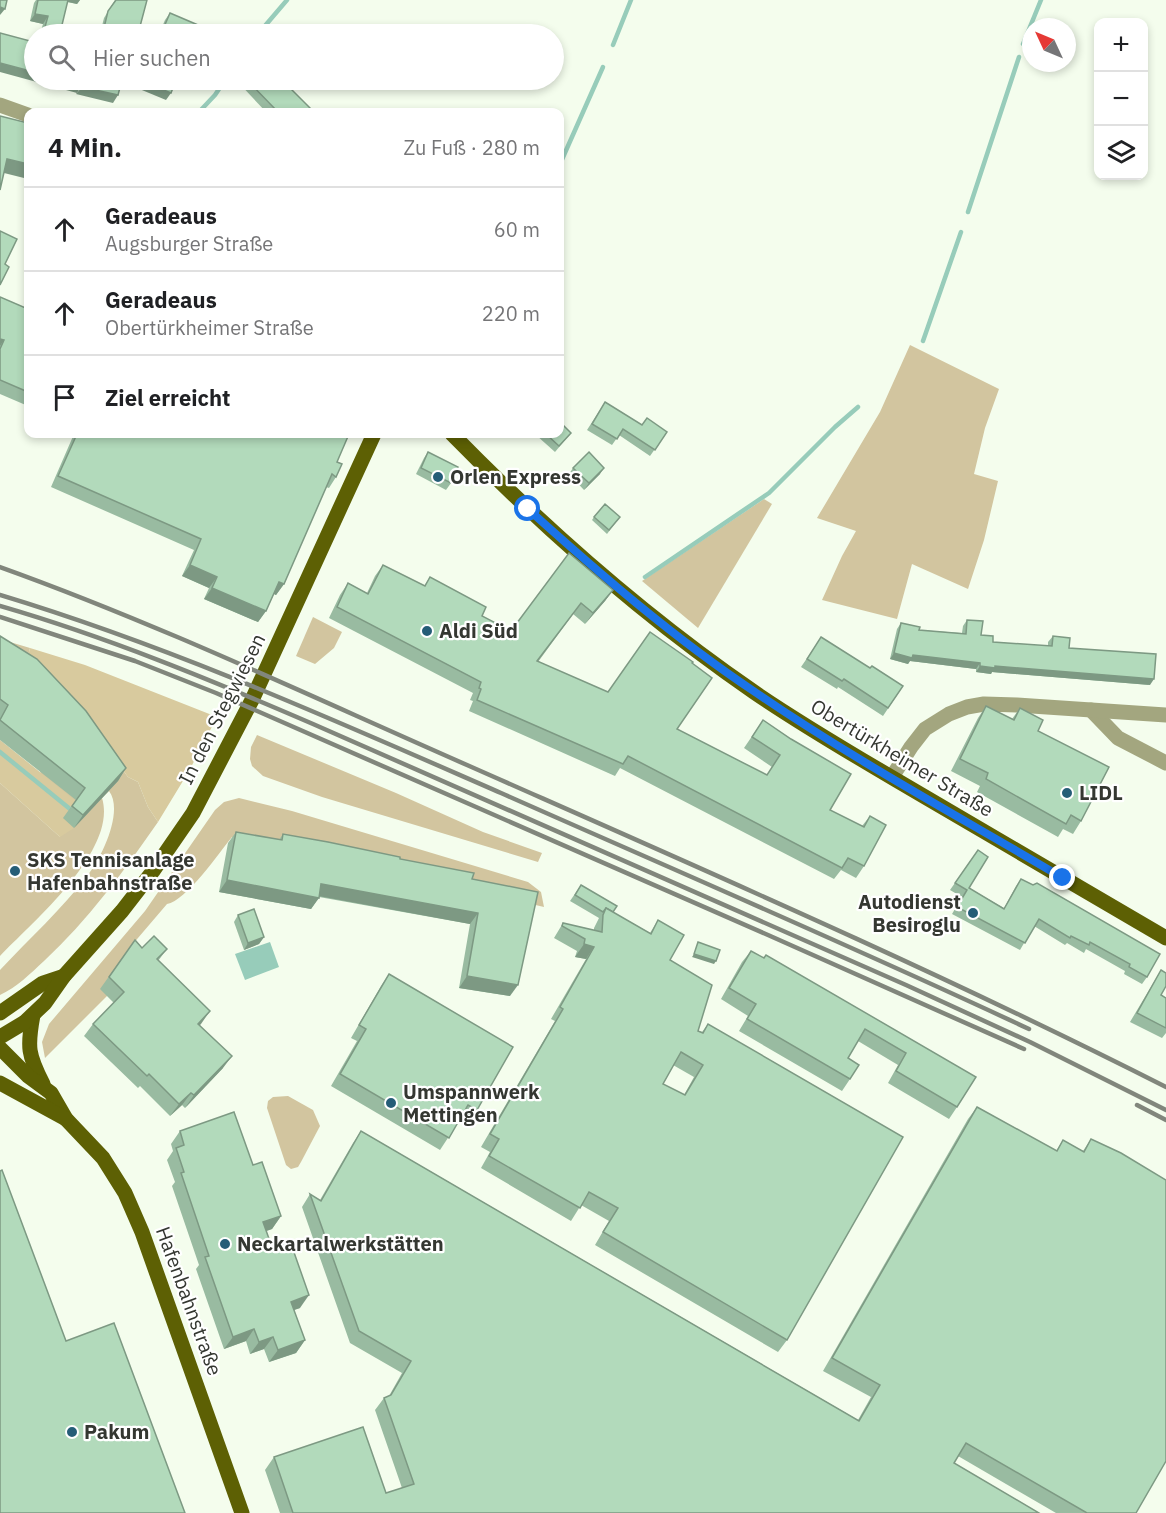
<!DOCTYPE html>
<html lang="de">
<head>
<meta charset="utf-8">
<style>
  body { margin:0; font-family:"IBM Plex Sans",sans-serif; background:#f6f6f6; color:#202124 }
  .controls { position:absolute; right:18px; top:18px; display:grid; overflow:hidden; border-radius:12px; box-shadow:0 3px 9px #0003 }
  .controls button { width:54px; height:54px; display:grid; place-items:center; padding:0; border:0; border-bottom:2px solid #e0e0e0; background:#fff; color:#202124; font:30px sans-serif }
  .compass { position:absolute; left:1022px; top:18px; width:54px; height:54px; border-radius:50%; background:#fff; box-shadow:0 3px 9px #0003; rotate:314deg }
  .stop { position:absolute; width:18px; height:18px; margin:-14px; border:4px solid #1a73e8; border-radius:50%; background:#fff }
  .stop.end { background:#1a73e8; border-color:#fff; box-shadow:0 2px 6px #0008 }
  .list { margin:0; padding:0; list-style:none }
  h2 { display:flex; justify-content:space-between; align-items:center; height:78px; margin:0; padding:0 24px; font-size:26px }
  h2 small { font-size:20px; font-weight:400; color:#757577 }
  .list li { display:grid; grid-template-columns:39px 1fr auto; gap:18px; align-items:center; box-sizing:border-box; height:84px; padding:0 24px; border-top:2px solid #e0e0e0 }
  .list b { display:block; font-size:22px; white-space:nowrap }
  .list p { margin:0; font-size:20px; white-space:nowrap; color:#757577 }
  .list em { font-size:20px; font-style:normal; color:#757577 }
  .icon { flex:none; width:33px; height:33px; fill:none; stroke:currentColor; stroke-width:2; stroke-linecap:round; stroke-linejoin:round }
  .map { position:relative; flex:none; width:1166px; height:1513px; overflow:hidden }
  .search { position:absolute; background:#fff; box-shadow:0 3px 9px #0003; left:24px; top:24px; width:540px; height:66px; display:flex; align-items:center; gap:15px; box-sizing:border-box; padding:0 21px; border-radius:33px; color:#757577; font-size:22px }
  .panel { position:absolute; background:#fff; box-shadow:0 3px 9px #0003; left:24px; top:108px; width:540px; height:330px; border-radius:12px }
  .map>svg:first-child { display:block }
  .green { fill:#d2c59f }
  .forest { fill:#d8ca9e }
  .water { fill:#97ccba }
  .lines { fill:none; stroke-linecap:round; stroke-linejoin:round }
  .stream { stroke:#97ccba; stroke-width:4.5 }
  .minor { stroke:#a3a67f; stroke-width:15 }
  .major { stroke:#5d6004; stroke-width:15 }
  .rail { stroke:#81867c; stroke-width:4.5 }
  .wall { fill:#99bba1; fill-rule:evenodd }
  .shaded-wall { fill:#7d9983 }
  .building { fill:#b2dabb; stroke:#7d9983; stroke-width:1.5; fill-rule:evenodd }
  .route { stroke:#1a73e8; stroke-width:8 }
  .poi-dot { fill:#255d77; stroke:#fff; stroke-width:2 }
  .labels { text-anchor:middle; stroke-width:4.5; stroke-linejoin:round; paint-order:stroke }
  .poi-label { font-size:20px; font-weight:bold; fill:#343731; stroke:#fff; text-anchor:start }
  .street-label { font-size:20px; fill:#343731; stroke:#fff }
</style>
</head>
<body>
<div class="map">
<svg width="1166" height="1513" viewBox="0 0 1166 1513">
  <rect width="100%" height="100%" fill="#f4fded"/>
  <g class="green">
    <path d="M 910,345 L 999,389 L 985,428 L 974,474 L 998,481 L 984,540 L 968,589 L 912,564 L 897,619 L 822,600 L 842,556 L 856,531 L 817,518 L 880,412 Z"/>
    <path d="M 764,499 L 772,504 L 698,628 L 642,581 Z"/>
    <path d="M 313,617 L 342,632 L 334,648 L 315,664 L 296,656 Z"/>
    <path d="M 0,639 L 30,648 L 27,660 L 88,723 L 128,777 L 138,782 L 148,807 L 158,822 C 124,871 88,920 44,961 C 30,974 17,987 0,995 L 0,970 C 29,939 62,909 88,875 C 102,857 124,811 109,791 L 102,798 C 118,850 33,922 0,956 L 0,783 L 60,837 Z"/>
    <path d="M 257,735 L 396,793 L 483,832 L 542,853 L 538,862 L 322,797 L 263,776 L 252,766 L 250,759 L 251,747 Z"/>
    <path d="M 239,798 L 292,811 L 528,882 L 541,892 L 544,907 L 320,854 L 232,837 C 219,853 186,901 167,904 L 126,952 L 107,996 L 45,1058 L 42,1042 L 49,1024 L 145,911 L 215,810 L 224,802 Z"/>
    <path d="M 288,1096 L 313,1110 L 320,1126 L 301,1162 L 298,1167 L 291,1169 L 286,1165 L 267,1108 L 268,1101 L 273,1097 Z"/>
  </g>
  <g class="forest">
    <path d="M 30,648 L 85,665 L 217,717 L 189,771 L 158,822 L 148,807 L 138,782 L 128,777 L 88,723 L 27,660 Z"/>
    <path d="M 0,740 L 76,801 L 63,818 L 74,828 L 60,837 L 0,783 Z"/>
  </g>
  <path class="water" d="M 270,942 L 279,967 L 245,980 L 235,954 Z"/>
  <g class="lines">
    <g class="stream">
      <path d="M 258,34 L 287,0"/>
      <path d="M 1023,44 L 1041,0"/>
      <path d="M 613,45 L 631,0"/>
      <path d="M 199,112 L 215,95 L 225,80"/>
      <path d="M 560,164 L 603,67"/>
      <path d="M 968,212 L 1019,57"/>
      <path d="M 923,341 L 961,232"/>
      <path d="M 645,577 L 769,493 L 835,427 L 858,407"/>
      <path d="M 0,752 L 70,809"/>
    </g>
    <g class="minor">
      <path d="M 0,105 L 28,115"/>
      <path d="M 1091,710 L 1118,738 L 1166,763"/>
      <path d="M 892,777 L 911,747 L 925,729 L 949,714 L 967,707 L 984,704 L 1017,705 L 1166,715"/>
    </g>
    <g class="major">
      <path d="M 452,434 C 544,528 645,617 754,692 C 808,729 864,761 920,794 C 1002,842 1084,890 1166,938"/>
      <path d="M 0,1013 L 43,983 L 64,976"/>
      <path d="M 33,1015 C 27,1047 28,1055 43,1084"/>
      <path d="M 0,1037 L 25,1022 L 45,1003 L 64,976 L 122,911 L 153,871 L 193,813 L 252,700 L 374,434"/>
      <path d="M 0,1048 L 28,1076 L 51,1093 L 66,1119 L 103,1158 L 125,1193 L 142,1232 L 242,1513"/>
      <path d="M 0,1083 L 66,1119"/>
    </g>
    <g class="rail">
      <path d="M 0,567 C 159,624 312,697 467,765 C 702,869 937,971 1166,1087"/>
      <path d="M 0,595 C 172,647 336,721 501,793 C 677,871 854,947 1029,1029"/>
      <path d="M 0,606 C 107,637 211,680 313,724 L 906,985 L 1030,1042 L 1166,1110"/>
      <path d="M 0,617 L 135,661 L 216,693 L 768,935 L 1024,1049"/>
      <path d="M 1137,1105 L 1166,1120"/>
    </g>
  </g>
  <g class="wall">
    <path d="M 36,0 L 80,0 L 77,4 L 67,2 L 61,29 L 66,34 L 40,34 L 43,24 L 30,21 L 34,3 Z"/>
    <path d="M 115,0 L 147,0 L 138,34 L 100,34 L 104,18 Z"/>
    <path d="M 170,13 L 195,32 L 200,34 L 159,34 L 165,20 Z"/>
    <path d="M 236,80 L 282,80 L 314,112 L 266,112 Z"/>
    <path d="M 0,297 L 28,309 L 28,406 L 0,394 Z"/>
    <path d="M 605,402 L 642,425 L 667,432 L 650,456 L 619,435 L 612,445 L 587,430 Z"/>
    <path d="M 571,433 L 555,452 L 536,435 L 537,434 Z"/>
    <path d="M 74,434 L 349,434 L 337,462 L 336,477 L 329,488 L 326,487 L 284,584 L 276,595 L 274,594 L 266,611 L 258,622 L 204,599 L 209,588 L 182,576 L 194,550 L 51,487 Z"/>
    <path d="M 428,452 L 451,483 L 446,490 L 416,474 L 424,458 Z"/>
    <path d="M 573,468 L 600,474 L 584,490 L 569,474 Z"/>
    <path d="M 594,517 L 620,517 L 607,534 L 592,520 Z"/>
    <path d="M 383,565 L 424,586 L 430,577 L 482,616 L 511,631 L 613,590 L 605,601 L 585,624 L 573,614 L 538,662 L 608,692 L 692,663 L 677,729 L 767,775 L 772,767 L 744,748 L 763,720 L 830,810 L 862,826 L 870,816 L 864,866 L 856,878 L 841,870 L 834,879 L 620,768 L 615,776 L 469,711 L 473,701 L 470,700 L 473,693 L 329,618 L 340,595 L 348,583 L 367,593 L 375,576 Z"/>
    <path d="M 967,620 L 981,635 L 993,642 L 1048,646 L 1048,642 L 1053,636 L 1069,648 L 1150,685 L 992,672 L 991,674 L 976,672 L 976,669 L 910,661 L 908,664 L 890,659 L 897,629 L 901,623 L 919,630 L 962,633 L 963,626 Z"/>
    <path d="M 0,636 L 126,768 L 118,781 L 74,828 L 63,818 L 76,800 L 0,740 Z"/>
    <path d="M 816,645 L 870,668 L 903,686 L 883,716 L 838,687 L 837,689 L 801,667 Z"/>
    <path d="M 986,706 L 1012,719 L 1020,708 L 1038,731 L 1081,821 L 1073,834 L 1063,829 L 1058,837 L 977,792 L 980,786 L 951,771 L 978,718 Z"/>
    <path d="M 236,832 L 279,840 L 283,834 L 400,859 L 472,879 L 510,996 L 459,988 L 470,924 L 319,897 L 311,909 L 219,892 L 228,843 Z"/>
    <path d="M 978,850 L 969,888 L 1004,908 L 1016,886 L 1021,879 L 1147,977 L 1142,984 L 1124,974 L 1125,971 L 1086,949 L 1084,953 L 1067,943 L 1065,945 L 1034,926 L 1020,950 L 952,914 L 962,897 L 950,890 Z"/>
    <path d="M 581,885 L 613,912 L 650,933 L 658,920 L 670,960 L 698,1031 L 702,1032 L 708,1024 L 787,1340 L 778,1352 L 595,1245 L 609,1221 L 581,1205 L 571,1221 L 481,1168 L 490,1152 L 481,1147 L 555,1021 L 551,1019 L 586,959 L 575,957 L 577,951 L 554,938 L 563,923 L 594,930 L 594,928 L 599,918 L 570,901 ZM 673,1065 L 694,1077 L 684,1095 L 663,1084 Z"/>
    <path d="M 238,915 L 264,937 L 259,944 L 244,950 L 234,922 Z"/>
    <path d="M 135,940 L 142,948 L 167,949 L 158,961 L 200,1025 L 223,1068 L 185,1108 L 182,1105 L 170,1116 L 140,1086 L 138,1088 L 84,1036 L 93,1024 L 114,1003 L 100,989 Z"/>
    <path d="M 751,951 L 976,1077 L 957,1107 L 949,1119 L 888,1083 L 898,1065 L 858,1041 L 848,1058 L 850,1079 L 842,1091 L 739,1031 L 748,1016 L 721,999 L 742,962 Z"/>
    <path d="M 1161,970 L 1161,995 L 1166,998 L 1166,1033 L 1162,1038 L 1130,1022 L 1155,980 Z"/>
    <path d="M 389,974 L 477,1110 L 468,1122 L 461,1118 L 440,1150 L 331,1086 L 357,1041 L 351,1038 L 381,986 Z"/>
    <path d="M 977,1107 L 1056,1151 L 1063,1140 L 1083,1151 L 1091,1139 L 1136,1513 L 1056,1513 L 958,1456 L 954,1463 L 1039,1513 L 280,1513 L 265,1470 L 274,1457 L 386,1493 L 402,1488 L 375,1410 L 384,1398 L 389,1396 L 402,1373 L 350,1343 L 302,1207 L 310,1194 L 320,1200 L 353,1143 L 361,1131 L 858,1420 L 871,1397 L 823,1371 L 968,1119 Z"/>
    <path d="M 180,1131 L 253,1165 L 281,1216 L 272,1229 L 266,1231 L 272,1247 L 300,1308 L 294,1310 L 305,1340 L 296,1353 L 269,1362 L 264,1349 L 250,1354 L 246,1341 L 224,1349 L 196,1269 L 199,1265 L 172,1186 L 175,1182 L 167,1160 L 173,1151 L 171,1144 Z"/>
  </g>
  <g class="shaded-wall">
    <path d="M 65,0 L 80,0 L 77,4 L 64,1 Z"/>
    <path d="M 0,7 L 5,9 L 0,15 Z"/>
    <path d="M 35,14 L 48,16 L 43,24 L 30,21 Z"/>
    <path d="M 103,32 L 114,34 L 101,34 Z"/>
    <path d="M 0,63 L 34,72 L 34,80 L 62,80 L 82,85 L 77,93 L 0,72 Z"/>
    <path d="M 142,81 L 171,93 L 166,100 L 137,88 Z"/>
    <path d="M 82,87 L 118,95 L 113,103 L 76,94 Z"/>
    <path d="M 7,159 L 28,164 L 28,179 L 0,172 Z"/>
    <path d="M 0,339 L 4,340 L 0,346 Z"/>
    <path d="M 604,468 L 600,474 L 584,490 L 589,483 Z"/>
    <path d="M 190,565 L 217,577 L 209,588 L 182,576 Z"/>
    <path d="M 279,582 L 284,584 L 276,595 L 272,593 Z"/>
    <path d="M 212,588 L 266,611 L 258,622 L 204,599 Z"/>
    <path d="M 613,590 L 605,601 L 585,624 L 593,613 Z"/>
    <path d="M 894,653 L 980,663 L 976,669 L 910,661 L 908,664 L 890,659 Z"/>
    <path d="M 980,666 L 995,666 L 1154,679 L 1150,685 L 992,672 L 991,674 L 976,672 Z"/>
    <path d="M 126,768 L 118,781 L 74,828 L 83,815 Z"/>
    <path d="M 227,880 L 319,898 L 311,909 L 219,892 Z"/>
    <path d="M 321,884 L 478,913 L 470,924 L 313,895 Z"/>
    <path d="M 264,937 L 259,944 L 244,950 L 248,943 Z"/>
    <path d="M 584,944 L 594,947 L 586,959 L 575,957 Z"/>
    <path d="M 694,954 L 716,961 L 714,964 L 692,957 Z"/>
    <path d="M 467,976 L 518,985 L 510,996 L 459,988 Z"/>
    <path d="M 210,1011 L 201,1024 L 190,1036 L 198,1024 Z"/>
    <path d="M 232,1056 L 223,1068 L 185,1108 L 194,1095 Z"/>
    <path d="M 191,1093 L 182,1105 L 170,1116 L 179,1104 Z"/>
    <path d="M 281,1216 L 272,1229 L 255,1235 L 263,1222 Z"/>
    <path d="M 309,1295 L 300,1308 L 282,1314 L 291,1302 Z"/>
    <path d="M 254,1329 L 246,1341 L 224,1349 L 233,1337 Z"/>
    <path d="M 273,1337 L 264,1349 L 250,1354 L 259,1342 Z"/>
    <path d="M 305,1340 L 296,1353 L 269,1362 L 278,1350 Z"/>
  </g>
  <g class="building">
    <path d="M 0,0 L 7,0 L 5,9 L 0,7 Z"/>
    <path d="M 38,0 L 68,0 L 61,29 L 67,31 L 66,34 L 43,34 L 48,16 L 35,14 Z"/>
    <path d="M 116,0 L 147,0 L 138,34 L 114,34 L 103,32 L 108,11 Z"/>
    <path d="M 170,13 L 198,25 L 195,32 L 200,34 L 161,34 Z"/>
    <path d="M 0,33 L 34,42 L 34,72 L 0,63 Z"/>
    <path d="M 62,80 L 122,80 L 118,95 L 82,87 L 82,85 Z"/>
    <path d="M 143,80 L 176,80 L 171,93 L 142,81 Z"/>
    <path d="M 247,80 L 282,80 L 314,112 L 278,112 Z"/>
    <path d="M 0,116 L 28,123 L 28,164 L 7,159 L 0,190 Z"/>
    <path d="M 0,231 L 17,239 L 5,264 L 9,267 L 0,285 Z"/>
    <path d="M 0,297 L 28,309 L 28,392 L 0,380 L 0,349 L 4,340 L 0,339 Z"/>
    <path d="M 605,402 L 642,425 L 647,418 L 667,432 L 655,450 L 623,429 L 617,439 L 592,424 Z"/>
    <path d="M 560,422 L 571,433 L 559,446 L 546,434 L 560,434 Z"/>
    <path d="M 77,434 L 349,434 L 337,462 L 342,464 L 336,477 L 332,474 L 284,584 L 279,582 L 266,611 L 212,588 L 217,577 L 190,565 L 201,539 L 58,476 Z"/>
    <path d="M 428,452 L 458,467 L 451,483 L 421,468 Z"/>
    <path d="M 589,452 L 604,468 L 589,483 L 573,468 Z"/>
    <path d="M 605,504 L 620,517 L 609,530 L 594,517 Z"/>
    <path d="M 569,553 L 613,590 L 593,613 L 581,603 L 537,661 L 608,692 L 650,632 L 693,662 L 692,663 L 712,678 L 677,729 L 767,775 L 780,755 L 752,737 L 763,720 L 791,739 L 851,774 L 830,810 L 864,827 L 870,816 L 886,825 L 864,866 L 848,858 L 842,868 L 628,756 L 623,764 L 477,700 L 481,689 L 479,688 L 481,682 L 337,607 L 348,583 L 368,594 L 383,565 L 425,586 L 430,577 L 486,607 L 482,616 L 511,631 Z"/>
    <path d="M 967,620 L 983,621 L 981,635 L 993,636 L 993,642 L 1052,646 L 1053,636 L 1070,638 L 1069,648 L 1156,654 L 1154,679 L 995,666 L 995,668 L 980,666 L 980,663 L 913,655 L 912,658 L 894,653 L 901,623 L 920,627 L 919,630 L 966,634 Z"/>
    <path d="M 0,636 L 37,659 L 86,711 L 126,768 L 83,815 L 72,806 L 85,788 L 0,720 L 8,705 L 0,699 Z"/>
    <path d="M 821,637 L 870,668 L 872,666 L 903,686 L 888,708 L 844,679 L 842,681 L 807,659 Z"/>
    <path d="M 986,706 L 1014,720 L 1020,708 L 1043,720 L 1038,731 L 1109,767 L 1081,821 L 1071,815 L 1066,824 L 986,779 L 988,773 L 960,759 Z"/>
    <path d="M 236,832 L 282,840 L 283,834 L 328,842 L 400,857 L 400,859 L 474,873 L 472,879 L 538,892 L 518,985 L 467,976 L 478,913 L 321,884 L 319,898 L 227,880 Z"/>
    <path d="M 978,850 L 988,857 L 969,888 L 1004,909 L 1021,879 L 1033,885 L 1037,883 L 1160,954 L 1147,977 L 1129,967 L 1130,964 L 1090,942 L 1089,945 L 1071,936 L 1070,938 L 1039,919 L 1025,943 L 957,907 L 967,890 L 955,883 Z"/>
    <path d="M 581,885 L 617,906 L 613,912 L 606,908 L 603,912 L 575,895 Z"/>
    <path d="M 606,908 L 651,934 L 658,920 L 684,935 L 670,960 L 712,985 L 698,1031 L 703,1033 L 708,1024 L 903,1137 L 787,1340 L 603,1232 L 618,1208 L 589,1192 L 580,1208 L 489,1156 L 499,1139 L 490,1134 L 563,1009 L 560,1007 L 594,947 L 584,944 L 585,939 L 562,926 L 563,923 L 602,932 L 603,915 ZM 681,1052 L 703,1065 L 685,1095 L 663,1084 Z"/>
    <path d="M 254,909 L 264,937 L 248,943 L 238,915 Z"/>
    <path d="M 154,936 L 167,949 L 157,959 L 210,1011 L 198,1024 L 232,1056 L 194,1095 L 191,1093 L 179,1104 L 149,1074 L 147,1076 L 93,1024 L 124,992 L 109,977 L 135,940 L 142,948 Z"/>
    <path d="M 698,942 L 720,950 L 716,961 L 694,954 Z"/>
    <path d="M 751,951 L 764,958 L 766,955 L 976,1077 L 957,1107 L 896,1071 L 906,1053 L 865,1029 L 848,1058 L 859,1065 L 850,1079 L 747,1019 L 756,1004 L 729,988 Z"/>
    <path d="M 1161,970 L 1166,973 L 1166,986 L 1161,995 L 1166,998 L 1166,1028 L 1137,1013 Z"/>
    <path d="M 389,974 L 513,1047 L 477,1110 L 468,1105 L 449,1138 L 340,1074 L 366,1029 L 359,1025 Z"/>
    <path d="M 977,1107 L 1057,1151 L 1063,1140 L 1084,1152 L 1091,1139 L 1121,1153 L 1166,1180 L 1166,1461 L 1136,1513 L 1087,1513 L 966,1443 L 954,1463 L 1039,1513 L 293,1513 L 274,1457 L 363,1427 L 386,1493 L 414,1484 L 384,1398 L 391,1395 L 411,1361 L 359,1331 L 310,1194 L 321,1201 L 361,1131 L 859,1421 L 880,1385 L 832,1358 Z"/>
    <path d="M 234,1112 L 253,1165 L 262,1162 L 281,1216 L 263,1222 L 272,1247 L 290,1241 L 309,1295 L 291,1302 L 305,1340 L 278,1350 L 273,1337 L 259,1342 L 254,1329 L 233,1337 L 205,1257 L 209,1256 L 181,1173 L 184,1172 L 176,1148 L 184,1145 L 180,1131 Z"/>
    <path d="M 2,1170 L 66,1341 L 114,1323 L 185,1513 L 0,1513 L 0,1171 Z"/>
  </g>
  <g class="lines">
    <path class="route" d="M 528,509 C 600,574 674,638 755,692 C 854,760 960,817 1063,878"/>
  </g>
  <g class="poi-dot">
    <circle cx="438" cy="477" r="6"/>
    <circle cx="427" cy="631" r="6"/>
    <circle cx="1067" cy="793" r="6"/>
    <circle cx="15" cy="871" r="6"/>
    <circle cx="973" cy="913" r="6"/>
    <circle cx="391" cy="1103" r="6"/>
    <circle cx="225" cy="1244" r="6"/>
    <circle cx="72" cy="1432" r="6"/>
  </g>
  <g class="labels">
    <g class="poi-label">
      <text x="450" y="484">Orlen Express</text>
      <text x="439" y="638">Aldi Süd</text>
      <text x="1079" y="800">LIDL</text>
      <text x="27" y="867">SKS Tennisanlage<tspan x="27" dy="23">Hafenbahnstraße</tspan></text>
      <text x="961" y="909" text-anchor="end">Autodienst<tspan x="961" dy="23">Besiroglu</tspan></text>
      <text x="403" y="1099">Umspannwerk<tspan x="403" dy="23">Mettingen</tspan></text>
      <text x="237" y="1251">Neckartalwerkstätten</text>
      <text x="84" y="1439">Pakum</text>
    </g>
    <g class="street-label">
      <text transform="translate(222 709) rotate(-63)" y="7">In den Stegwiesen</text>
      <text transform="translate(902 758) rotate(31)" y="7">Obertürkheimer Straße</text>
      <text transform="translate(189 1301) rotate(70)" y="7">Hafenbahnstraße</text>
    </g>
  </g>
</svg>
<div class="controls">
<button>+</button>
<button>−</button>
<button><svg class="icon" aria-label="layers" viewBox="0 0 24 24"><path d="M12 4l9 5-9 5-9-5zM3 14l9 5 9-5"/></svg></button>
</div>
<svg class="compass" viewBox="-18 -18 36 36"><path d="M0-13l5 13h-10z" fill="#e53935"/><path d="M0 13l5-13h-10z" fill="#757577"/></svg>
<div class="stop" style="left:528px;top:509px"></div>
<div class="stop end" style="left:1063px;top:878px"></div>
<div class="search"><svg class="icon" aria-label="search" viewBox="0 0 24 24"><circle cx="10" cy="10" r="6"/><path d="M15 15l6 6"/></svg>Hier suchen</div>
<section class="panel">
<h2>4 Min.<small>Zu Fuß · 280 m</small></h2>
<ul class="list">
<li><svg class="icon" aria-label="ahead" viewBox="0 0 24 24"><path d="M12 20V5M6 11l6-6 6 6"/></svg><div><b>Geradeaus</b><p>Augsburger Straße</p></div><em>60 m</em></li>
<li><svg class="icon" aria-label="ahead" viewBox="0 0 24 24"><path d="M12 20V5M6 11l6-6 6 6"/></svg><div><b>Geradeaus</b><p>Obertürkheimer Straße</p></div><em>220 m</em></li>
<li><svg class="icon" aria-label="arrive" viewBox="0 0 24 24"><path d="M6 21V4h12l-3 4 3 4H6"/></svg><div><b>Ziel erreicht</b></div></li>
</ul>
</section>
</div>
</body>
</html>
